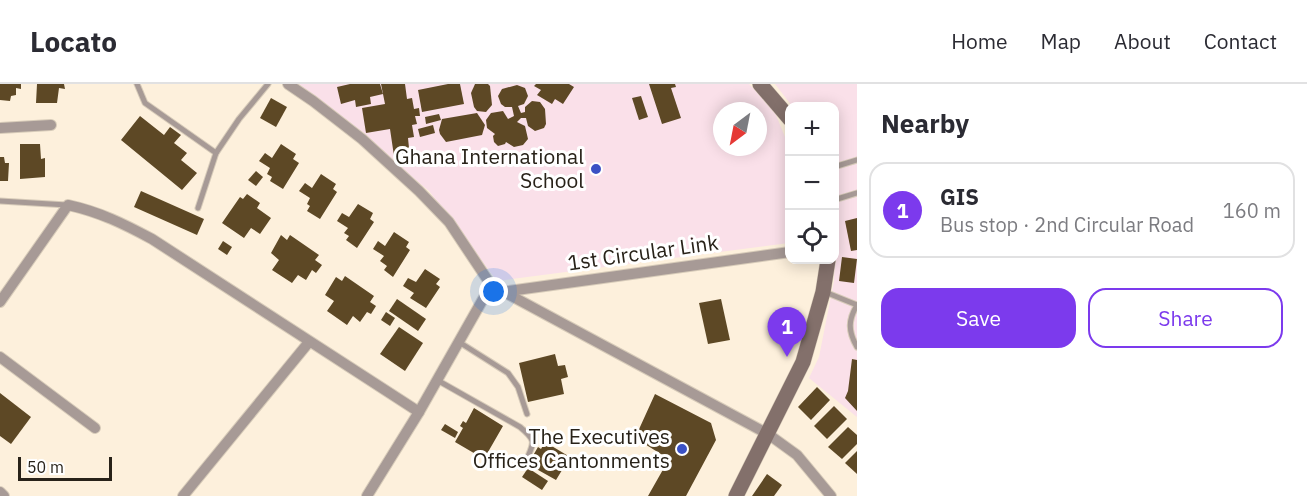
<!DOCTYPE html>
<html lang="en">
<head>
<meta charset="utf-8">
<style>
  body { margin:0; font-family:"IBM Plex Sans",sans-serif; background:#f2f2f3; color:#2b2b33 }
  .controls { position:absolute; right:18px; top:18px; display:grid; overflow:hidden; border-radius:12px; box-shadow:0 3px 15px #0003 }
  .controls button { width:54px; height:54px; display:grid; place-items:center; padding:0; border:0; border-bottom:2px solid #e1e1e2; background:#fff; color:#2b2b33; font:30px sans-serif }
  .compass { position:absolute; left:713px; top:18px; width:54px; height:54px; border-radius:50%; background:#fff; box-shadow:0 3px 15px #0003; rotate:212deg }
  .scale { position:absolute; left:18px; bottom:15px; width:94px; box-sizing:border-box; padding-left:6px; border:3px solid #282219; border-top:0; font-size:16px; line-height:21px; white-space:nowrap; color:#282219; -webkit-text-stroke:4px #fff; paint-order:stroke }
  .you { position:absolute; left:494px; top:208px; width:21px; height:21px; margin:-15px; border:4px solid #fff; border-radius:50%; background:#1a73e8; box-shadow:0 0 0 9px #1a73e833 }
  .badge { display:grid; place-items:center; width:39px; height:39px; border-radius:50%; background:#7c3aed; color:#fff; font-size:20px; font-weight:700 }
  .pin { position:absolute; translate:-50% -50px; filter:drop-shadow(0 2px 3px #0008) }
  .pin::after { content:''; position:absolute; top:32px; width:21px; height:18px; background:inherit; clip-path:polygon(0 0,100% 0,50% 100%) }
  .list { margin:0; padding:0; list-style:none }
  h2 { display:flex; justify-content:space-between; align-items:center; height:78px; margin:0; padding:0 24px; font-size:26px }
  h2 small { font-size:20px; font-weight:400; color:#7c7c81 }
  .list li { display:grid; grid-template-columns:39px 1fr auto; gap:18px; align-items:center; box-sizing:border-box; height:96px; margin:0 12px 12px; padding:0 12px; border:2px solid #e1e1e2; border-radius:18px }
  .list b { display:block; font-size:22px; white-space:nowrap }
  .list p { margin:0; font-size:20px; white-space:nowrap; color:#7c7c81 }
  .list em { font-size:20px; font-style:normal; color:#7c7c81 }
  .actions { display:flex; gap:12px; padding:18px 24px }
  .actions a { flex:1; padding:14px 0; border:2px solid #7c3aed; border-radius:18px; text-align:center; font-size:21px; color:#7c3aed }
  .actions .main { background:#7c3aed; color:#fff }
  .icon { flex:none; width:33px; height:33px; fill:none; stroke:currentColor; stroke-width:2; stroke-linecap:round; stroke-linejoin:round }
  .map { position:relative; flex:none; width:857px; height:412px; overflow:hidden }
  header { display:flex; align-items:center; gap:36px; box-sizing:border-box; height:84px; padding:0 30px; background:#fff; border-bottom:2px solid #e1e1e2 }
  header strong { font-size:28px }
  nav { display:flex; gap:33px; margin-inline-start:auto; font-size:21px }
  main { display:flex }
  aside { flex:1; background:#fff }
  .map>svg:first-child { display:block }
  .education { fill:#fae0e9; fill-rule:evenodd }
  .building { fill:#5d4825 }
  .lines { fill:none; stroke-linecap:round; stroke-linejoin:round }
  .lane-casing { stroke:#d7cbb9; stroke-width:7 }
  .street-casing { stroke:#d7cbb9; stroke-width:12 }
  .secondary-casing { stroke:#d7cbb9; stroke-width:16 }
  .lane { stroke:#a79a96; stroke-width:5 }
  .street { stroke:#a79a96; stroke-width:10 }
  .secondary { stroke:#83706b; stroke-width:15 }
  .poi-dot { fill:#3b51c4; stroke:#fff; stroke-width:2 }
  .labels { text-anchor:middle; stroke-width:6; stroke-linejoin:round; paint-order:stroke }
  .poi-label { font-size:21px; fill:#282219; stroke:#fff; text-anchor:end }
  .street-label { font-size:21px; fill:#282219; stroke:#fff }
</style>
</head>
<body>
<header>
<strong>Locato</strong>
<nav><a>Home</a><a>Map</a><a>About</a><a>Contact</a></nav>
</header>
<main>
<div class="map">
<svg width="857" height="412" viewBox="0 0 857 412">
  <rect width="100%" height="100%" fill="#fdf0dc"/>
  <g class="education">
    <path d="M 299,0 L 749,0 L 774,26 L 789,63 L 789,159 L 497,197 L 429,107 ZM 722,27 L 758,27 L 758,63 L 722,63 Z"/>
    <path d="M 775,0 L 857,0 L 857,333 L 809,294 L 819,273 L 834,197 L 836,122 L 834,22 L 792,22 Z"/>
  </g>
  <g class="building">
    <path d="M 0,0 L 21,0 L 21,5 L 16,4 L 16,11 L 11,12 L 10,17 L 0,16 Z"/>
    <path d="M 37,0 L 64,0 L 65,5 L 59,4 L 57,19 L 36,19 Z"/>
    <path d="M 350,0 L 380,0 L 383,10 L 370,13 L 371,20 L 356,23 L 355,16 L 341,20 L 337,3 Z"/>
    <path d="M 381,0 L 405,0 L 407,15 L 412,14 L 414,25 L 419,24 L 420,32 L 415,32 L 417,40 L 412,41 L 414,53 L 408,54 L 409,64 L 403,65 L 404,70 L 394,72 L 390,45 L 366,49 L 362,24 L 385,20 Z"/>
    <path d="M 448,0 L 460,0 L 464,20 L 422,28 L 418,6 Z"/>
    <path d="M 475,0 L 488,0 L 490,2 L 492,21 L 486,28 L 477,27 L 474,23 L 471,9 Z"/>
    <path d="M 536,0 L 569,0 L 574,3 L 563,20 L 555,15 L 552,20 L 537,11 L 541,6 L 534,2 Z"/>
    <path d="M 649,0 L 675,0 L 676,3 L 671,4 L 681,34 L 662,40 Z"/>
    <path d="M 517,1 L 525,4 L 528,12 L 524,20 L 518,22 L 521,29 L 525,28 L 525,23 L 532,17 L 540,18 L 545,25 L 546,40 L 544,44 L 535,47 L 528,42 L 526,34 L 521,34 L 517,38 L 525,42 L 528,55 L 523,61 L 514,63 L 506,58 L 505,60 L 498,62 L 494,58 L 493,52 L 495,50 L 487,44 L 486,36 L 491,29 L 503,27 L 508,35 L 514,32 L 512,23 L 505,23 L 501,20 L 498,12 L 502,5 Z"/>
    <path d="M 641,12 L 648,33 L 639,36 L 632,14 Z"/>
    <path d="M 271,14 L 287,23 L 276,43 L 260,34 Z"/>
    <path d="M 477,29 L 485,41 L 482,51 L 446,58 L 440,50 L 439,46 L 442,35 Z"/>
    <path d="M 439,30 L 441,36 L 426,40 L 425,33 Z"/>
    <path d="M 140,32 L 164,51 L 170,43 L 181,51 L 174,59 L 187,69 L 181,76 L 197,89 L 182,106 L 121,56 Z"/>
    <path d="M 433,41 L 435,49 L 420,53 L 418,45 Z"/>
    <path d="M 20,60 L 40,60 L 41,75 L 45,74 L 45,93 L 20,95 Z"/>
    <path d="M 281,60 L 296,70 L 293,75 L 299,79 L 283,105 L 270,97 L 272,93 L 267,90 L 270,84 L 259,77 L 265,69 L 272,74 Z"/>
    <path d="M 0,73 L 4,73 L 5,79 L 9,79 L 8,97 L 0,97 Z"/>
    <path d="M 256,87 L 263,93 L 256,102 L 248,96 Z"/>
    <path d="M 321,90 L 336,100 L 333,105 L 337,108 L 320,135 L 307,127 L 310,122 L 307,120 L 310,114 L 299,107 L 305,99 L 312,104 Z"/>
    <path d="M 141,107 L 204,135 L 197,151 L 134,123 Z"/>
    <path d="M 247,110 L 260,119 L 257,124 L 271,134 L 260,150 L 251,144 L 244,154 L 222,139 L 240,113 L 243,115 Z"/>
    <path d="M 358,120 L 373,129 L 370,135 L 374,138 L 357,164 L 346,156 L 349,152 L 344,149 L 348,144 L 337,137 L 342,129 L 349,133 Z"/>
    <path d="M 857,134 L 857,166 L 851,167 L 845,137 Z"/>
    <path d="M 394,148 L 409,158 L 406,163 L 410,166 L 393,193 L 384,186 L 387,182 L 380,177 L 384,172 L 373,165 L 378,157 L 385,162 Z"/>
    <path d="M 281,151 L 287,156 L 290,151 L 319,171 L 315,176 L 322,181 L 316,189 L 312,186 L 306,196 L 298,191 L 292,199 L 272,186 L 279,176 L 271,169 Z"/>
    <path d="M 223,157 L 232,163 L 227,171 L 218,165 Z"/>
    <path d="M 842,173 L 857,175 L 854,199 L 839,197 Z"/>
    <path d="M 425,185 L 440,195 L 436,200 L 440,203 L 426,224 L 410,214 L 414,209 L 403,202 L 408,194 L 416,198 Z"/>
    <path d="M 345,192 L 374,212 L 370,218 L 376,222 L 371,230 L 367,228 L 360,238 L 353,232 L 347,241 L 327,227 L 334,217 L 325,211 L 336,193 L 342,197 Z"/>
    <path d="M 397,215 L 426,235 L 418,247 L 389,227 Z"/>
    <path d="M 721,215 L 730,256 L 708,260 L 699,219 Z"/>
    <path d="M 386,228 L 395,234 L 390,242 L 381,236 Z"/>
    <path d="M 399,243 L 423,259 L 405,287 L 380,270 Z"/>
    <path d="M 555,270 L 558,282 L 565,281 L 568,293 L 561,295 L 564,310 L 528,318 L 519,279 Z"/>
    <path d="M 852,275 L 857,276 L 857,327 L 845,314 L 848,307 Z"/>
    <path d="M 817,303 L 830,316 L 811,336 L 798,323 Z"/>
    <path d="M 0,309 L 31,333 L 11,360 L 0,352 Z"/>
    <path d="M 655,310 L 711,339 L 716,356 L 686,412 L 648,412 L 669,375 L 635,354 Z"/>
    <path d="M 834,322 L 847,335 L 827,355 L 814,342 Z"/>
    <path d="M 474,324 L 503,342 L 484,375 L 455,358 L 463,344 L 460,342 L 463,337 L 466,339 Z"/>
    <path d="M 445,340 L 458,348 L 455,354 L 441,346 Z"/>
    <path d="M 848,343 L 857,351 L 857,360 L 842,375 L 828,363 Z"/>
    <path d="M 545,358 L 570,373 L 556,396 L 531,382 L 534,377 L 531,375 L 538,363 L 541,365 Z"/>
    <path d="M 857,367 L 857,390 L 845,379 Z"/>
    <path d="M 528,384 L 548,397 L 542,406 L 522,393 Z"/>
    <path d="M 767,390 L 782,401 L 774,412 L 752,412 Z"/>
  </g>
  <g class="lines">
    <defs>
      <g id="lane">
        <path d="M 137,0 L 145,19 L 216,69"/>
        <path d="M 834,83 L 857,76"/>
        <path d="M 834,116 L 857,109"/>
        <path d="M 0,117 L 67,121"/>
        <path d="M 198,124 L 216,69 L 239,35 L 268,0"/>
        <path d="M 825,208 L 857,221"/>
        <path d="M 857,221 C 848,236 848,247 857,263"/>
        <path d="M 459,258 L 508,289 L 518,303 L 527,330"/>
        <path d="M 437,296 L 520,343 C 537,357 534,358 526,377"/>
      </g>
      <g id="street">
        <path d="M 288,0 L 313,17 L 362,55 L 419,107 L 449,138 L 491,201 L 768,350 L 797,371 L 831,412"/>
        <path d="M 0,44 L 51,41"/>
        <path d="M 502,208 L 790,168"/>
        <path d="M 0,218 L 68,121 C 100,128 124,140 152,155 L 419,328"/>
        <path d="M 0,273 L 95,344"/>
        <path d="M 0,408 L 4,412"/>
        <path d="M 183,412 L 309,258"/>
        <path d="M 367,412 L 419,328 L 491,201"/>
      </g>
      <g id="secondary">
        <path d="M 760,0 L 790,35"/>
        <path d="M 736,412 L 803,278 L 823,208 L 828,176"/>
      </g>
    </defs>
    <use href="#lane" class="lane-casing"/>
    <use href="#street" class="street-casing"/>
    <use href="#secondary" class="secondary-casing"/>
    <use href="#lane" class="lane"/>
    <use href="#street" class="street"/>
    <use href="#secondary" class="secondary"/>
  </g>
  <g class="poi-dot">
    <circle cx="596" cy="85" r="6"/>
    <circle cx="682" cy="365" r="6"/>
  </g>
  <g class="labels">
    <g class="poi-label">
      <text x="584" y="80">Ghana International<tspan x="584" dy="24">School</tspan></text>
      <text x="670" y="360">The Executives<tspan x="670" dy="24">Offices Cantonments</tspan></text>
    </g>
    <g class="street-label">
      <text transform="translate(643 169) rotate(-8)" y="7">1st Circular Link</text>
    </g>
  </g>
</svg>
<div class="controls">
<button>+</button>
<button>−</button>
<button><svg class="icon" aria-label="locate" viewBox="0 0 24 24"><circle cx="12" cy="12" r="6"/><path d="M12 2v4M12 18v4M2 12h4M18 12h4"/></svg></button>
</div>
<svg class="compass" viewBox="-18 -18 36 36"><path d="M0-13l5 13h-10z" fill="#e53935"/><path d="M0 13l5-13h-10z" fill="#7c7c81"/></svg>
<div class="scale">50 m</div>
<div class="you"></div>
<div class="pin badge" style="left:787px;top:273px">1</div>
</div>
<aside>
<h2>Nearby<small></small></h2>
<ul class="list">
<li><span class="badge">1</span><div><b>GIS</b><p>Bus stop · 2nd Circular Road</p></div><em>160 m</em></li>
</ul>
<div class="actions"><a class="main">Save</a><a>Share</a></div>
</aside>
</main>
</body>
</html>
